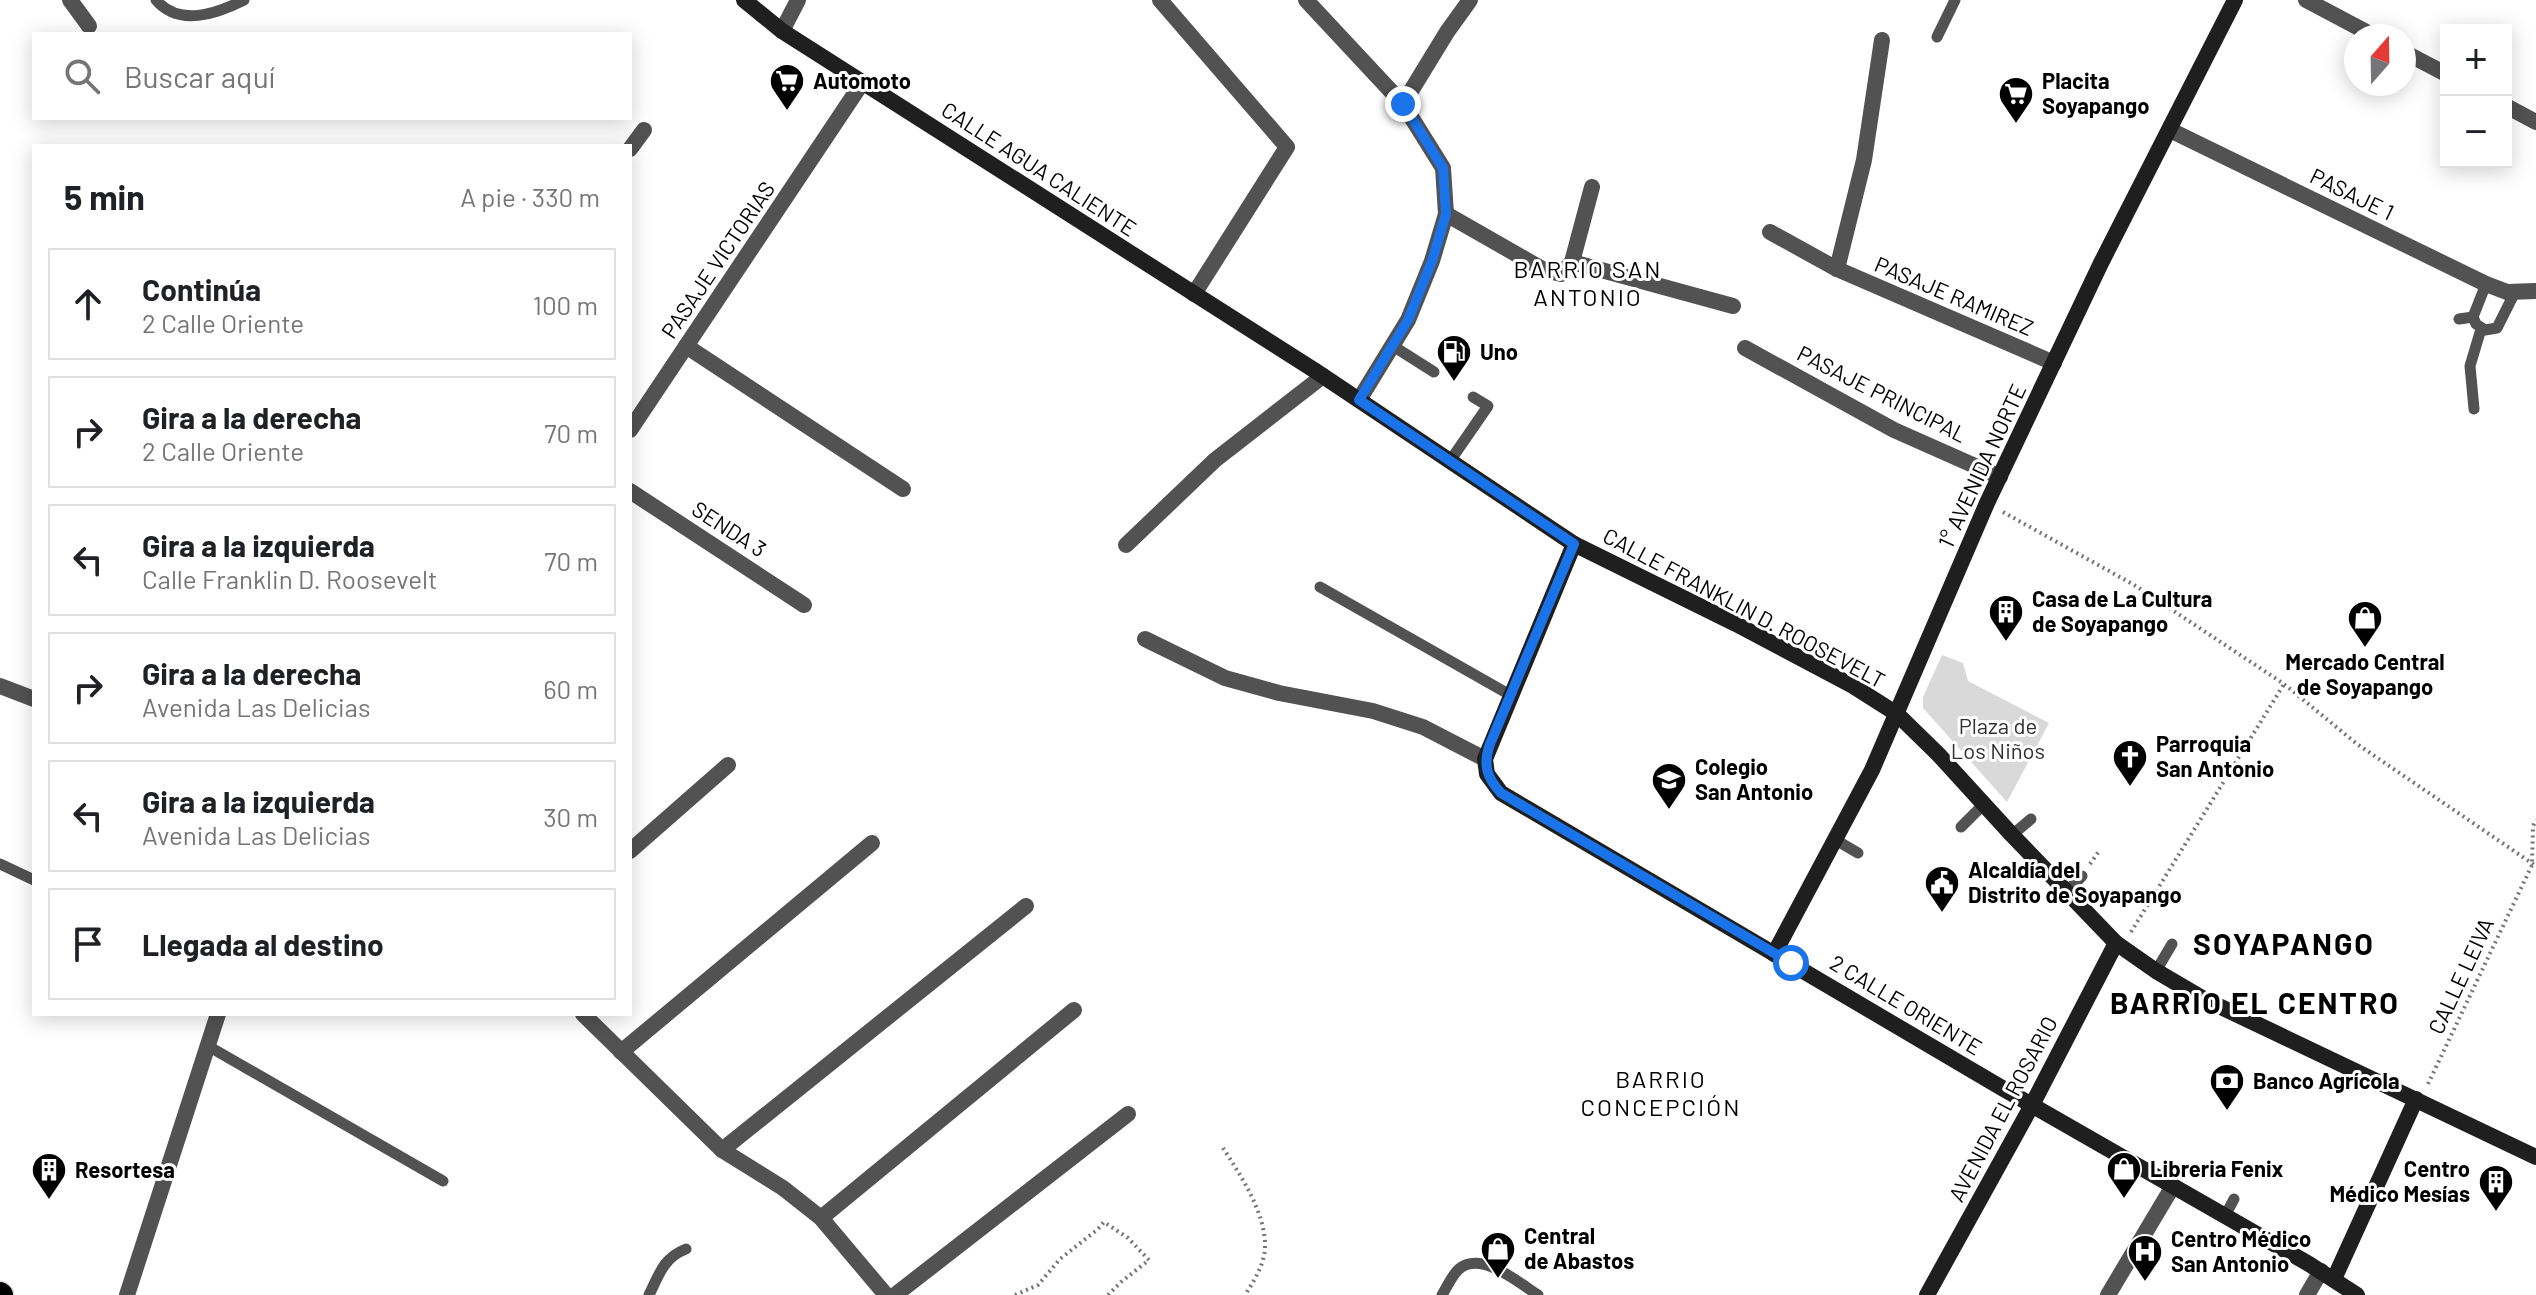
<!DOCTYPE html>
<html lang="es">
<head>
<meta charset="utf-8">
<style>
  body { margin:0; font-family:Barlow,sans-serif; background:#f2f2f2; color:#202124 }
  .controls { position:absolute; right:24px; top:24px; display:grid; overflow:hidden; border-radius:0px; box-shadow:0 4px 20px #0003 }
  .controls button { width:72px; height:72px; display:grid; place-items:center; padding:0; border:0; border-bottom:2px solid #e0e0e0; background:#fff; color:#202124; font:40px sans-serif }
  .compass { position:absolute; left:2344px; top:24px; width:72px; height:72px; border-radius:50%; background:#fff; box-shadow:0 4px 20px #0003; rotate:20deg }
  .stop { position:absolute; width:24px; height:24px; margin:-18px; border:6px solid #1a73e8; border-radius:50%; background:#fff }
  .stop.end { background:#1a73e8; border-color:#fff; box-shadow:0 2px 8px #0008 }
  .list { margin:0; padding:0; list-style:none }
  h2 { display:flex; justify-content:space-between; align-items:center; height:104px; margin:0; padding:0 32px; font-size:34px }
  h2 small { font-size:26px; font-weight:400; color:#757577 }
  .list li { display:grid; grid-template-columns:52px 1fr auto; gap:24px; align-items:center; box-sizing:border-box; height:112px; margin:0 16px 16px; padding:0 16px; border:2px solid #e0e0e0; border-radius:0px }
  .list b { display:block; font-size:30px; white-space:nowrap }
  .list p { margin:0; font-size:26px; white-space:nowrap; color:#757577 }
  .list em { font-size:26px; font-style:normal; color:#757577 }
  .icon { flex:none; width:44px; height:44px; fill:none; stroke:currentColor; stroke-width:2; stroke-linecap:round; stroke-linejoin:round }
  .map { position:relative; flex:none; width:2536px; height:1295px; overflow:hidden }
  .search { position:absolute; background:#fff; box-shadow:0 4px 20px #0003; left:32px; top:32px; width:600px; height:88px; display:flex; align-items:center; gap:20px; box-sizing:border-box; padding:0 28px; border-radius:0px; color:#757577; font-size:30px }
  .panel { position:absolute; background:#fff; box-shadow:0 4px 20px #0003; left:32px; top:144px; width:600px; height:872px; border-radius:0px }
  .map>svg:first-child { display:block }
  .green { fill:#d9d9d9 }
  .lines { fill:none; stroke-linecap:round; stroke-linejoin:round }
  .highway-casing { stroke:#dbdbdb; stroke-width:27 }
  .path { stroke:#747474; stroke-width:4; stroke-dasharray:2 4; stroke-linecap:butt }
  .lane { stroke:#525252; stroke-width:11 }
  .street { stroke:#525252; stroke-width:16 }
  .secondary { stroke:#1f1f1f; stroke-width:16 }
  .highway { stroke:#000; stroke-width:24 }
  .route { stroke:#1a73e8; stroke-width:10 }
  .labels { text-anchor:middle; stroke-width:6; stroke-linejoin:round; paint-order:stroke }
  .poi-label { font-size:22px; font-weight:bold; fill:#000; stroke:#fff; text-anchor:start }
  .street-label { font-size:22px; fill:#000; stroke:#fff }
  .park-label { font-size:22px; fill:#303030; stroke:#fff }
  .neighbourhood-label { font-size:24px; letter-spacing:2px; fill:#000; stroke:#fff }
  .district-label { font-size:30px; font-weight:bold; letter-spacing:2px; fill:#000; stroke:#fff }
</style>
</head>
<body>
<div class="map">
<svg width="2536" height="1295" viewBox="0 0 2536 1295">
  <rect width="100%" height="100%" fill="#fff"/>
  <path class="green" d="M 1942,655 L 1963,663 L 1968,681 L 2049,723 L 2007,802 L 1923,708 L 1923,697 Z"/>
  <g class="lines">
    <defs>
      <path id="highway" d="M 0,1294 L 1,1295"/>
    </defs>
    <use href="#highway" class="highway-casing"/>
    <g class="path">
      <path d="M 2003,512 L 2136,586 L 2284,684 L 2357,744 L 2536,866"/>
      <path d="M 2090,864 L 2099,851"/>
      <path d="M 2131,932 L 2284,684"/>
      <path d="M 2428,1084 L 2532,865 L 2533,826 L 2536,820"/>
      <path d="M 1223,1148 C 1241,1176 1266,1213 1265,1248 C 1264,1265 1254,1281 1245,1295"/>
      <path d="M 1015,1295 L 1038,1285 L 1060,1259 L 1098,1229 L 1104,1222 L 1128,1238 L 1149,1260 L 1121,1282 L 1108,1295"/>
    </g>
    <g class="lane">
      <path d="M 156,0 C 179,27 216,14 244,0"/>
      <path d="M 1937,37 L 1955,0"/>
      <path d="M 2486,284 L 2473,317 L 2476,324 L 2485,330 L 2497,328 L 2515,292"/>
      <path d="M 2459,319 L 2473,317"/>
      <path d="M 1393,346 L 1434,372"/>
      <path d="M 2474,409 L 2470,366 L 2481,329"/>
      <path d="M 1450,461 L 1488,406 L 1473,397"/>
      <path d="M 1320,587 L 1512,696"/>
      <path d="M 1961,827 L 1984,804"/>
      <path d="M 2012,835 L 2031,819"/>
      <path d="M 1834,839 L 1858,853"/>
      <path d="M 0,864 L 34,880"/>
      <path d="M 2066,892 L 2082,876"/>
      <path d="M 2156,971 L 2172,944"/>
      <path d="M 208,1046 L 443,1181"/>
      <path d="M 2225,1216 L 2234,1199"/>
      <path d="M 649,1295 C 659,1275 663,1258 686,1249"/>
      <path d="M 1442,1295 C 1447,1287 1452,1275 1459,1269 C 1481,1250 1519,1283 1538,1295"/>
    </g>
    <g class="street">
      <path d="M 70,0 L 89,26"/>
      <path d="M 1160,0 L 1287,147 L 1194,294"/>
      <path d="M 1306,0 L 1403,104 L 1443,168 L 1446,214 L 1432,261 L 1408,320 L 1359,400"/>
      <path d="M 2306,0 L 2374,36"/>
      <path d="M 782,31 L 798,0"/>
      <path d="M 2404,52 L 2446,74"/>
      <path d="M 1403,104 L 1447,32 L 1470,0"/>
      <path d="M 2506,106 L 2536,122"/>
      <path d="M 2170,130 L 2486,284 L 2507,292 L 2536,291"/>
      <path d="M 630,149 L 644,130"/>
      <path d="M 1446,214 L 1544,270 L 1561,274 L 1572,262 L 1592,187"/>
      <path d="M 1770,232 L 1837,269 L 2054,363"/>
      <path d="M 1572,262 L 1733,306"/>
      <path d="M 1837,269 L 1864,160 L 1882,40"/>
      <path d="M 686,346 L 903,489"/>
      <path d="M 1745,348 L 1894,430 L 2000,477"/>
      <path d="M 630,430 L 862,83"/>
      <path d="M 630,491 L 804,605"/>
      <path d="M 1126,545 L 1215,460 L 1323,376"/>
      <path d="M 1145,639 L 1225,678 L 1279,693 L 1373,711 L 1423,727 L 1485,759"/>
      <path d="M 0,686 L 34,699"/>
      <path d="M 630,851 L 728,765"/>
      <path d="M 583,1014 L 722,1150 L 783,1188 L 821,1218 L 886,1295"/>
      <path d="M 621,1052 L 872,843"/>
      <path d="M 722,1150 L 1026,906"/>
      <path d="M 821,1218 L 1074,1010"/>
      <path d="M 127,1295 L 218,1014"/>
      <path d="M 895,1295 L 1128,1114"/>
      <path d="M 2108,1295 L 2173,1186"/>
      <path d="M 2307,1295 L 2321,1271"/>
    </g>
    <g class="secondary">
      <path d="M 744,0 L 782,31 L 1314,370 L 1574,544 L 1736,624 L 1853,686 L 1897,714 L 1938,754 L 2012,835 L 2116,943 L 2156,971 L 2202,998 L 2536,1157"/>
      <path d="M 1574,544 L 1485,759 L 1487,774 L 1501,793 L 2002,1088 L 2309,1264 L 2357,1295"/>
      <path d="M 1774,954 L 1872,770 L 1987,503 L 2101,263 L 2235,0"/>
      <path d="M 2334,1279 L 2416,1099"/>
      <path d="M 1927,1295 L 2032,1105 L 2116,943"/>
    </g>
    <use href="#highway" class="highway"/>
  </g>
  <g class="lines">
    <path class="route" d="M 1403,104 L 1443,168 L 1446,214 L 1432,261 L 1408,320 L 1359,400 L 1574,544 L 1490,744 C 1483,764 1486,777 1501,793 L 1791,963"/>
  </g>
  <defs>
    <symbol id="supermarket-pin" viewBox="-11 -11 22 30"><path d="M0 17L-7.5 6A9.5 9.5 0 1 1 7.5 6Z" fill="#000" stroke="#fff"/><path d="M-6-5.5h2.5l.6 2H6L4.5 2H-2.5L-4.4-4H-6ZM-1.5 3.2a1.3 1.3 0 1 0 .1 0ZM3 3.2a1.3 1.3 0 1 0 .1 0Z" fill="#fff"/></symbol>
    <symbol id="fuel-pin" viewBox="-11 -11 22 30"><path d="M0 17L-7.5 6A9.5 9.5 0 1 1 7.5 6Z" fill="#000" stroke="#fff"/><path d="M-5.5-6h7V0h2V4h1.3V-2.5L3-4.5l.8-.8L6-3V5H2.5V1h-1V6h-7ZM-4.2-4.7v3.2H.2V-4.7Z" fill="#fff"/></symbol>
    <symbol id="building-pin" viewBox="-11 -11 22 30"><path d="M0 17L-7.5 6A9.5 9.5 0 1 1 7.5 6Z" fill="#000" stroke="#fff"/><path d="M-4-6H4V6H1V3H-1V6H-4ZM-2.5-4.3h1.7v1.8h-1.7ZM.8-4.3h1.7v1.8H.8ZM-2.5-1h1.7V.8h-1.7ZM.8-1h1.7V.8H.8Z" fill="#fff"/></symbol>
    <symbol id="shop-pin" viewBox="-11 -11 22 30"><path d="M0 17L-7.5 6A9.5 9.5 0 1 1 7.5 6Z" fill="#000" stroke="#fff"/><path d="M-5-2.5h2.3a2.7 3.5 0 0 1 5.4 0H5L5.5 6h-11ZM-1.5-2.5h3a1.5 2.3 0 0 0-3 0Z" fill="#fff"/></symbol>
    <symbol id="church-pin" viewBox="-11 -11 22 30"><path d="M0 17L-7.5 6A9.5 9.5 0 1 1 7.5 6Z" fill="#000" stroke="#fff"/><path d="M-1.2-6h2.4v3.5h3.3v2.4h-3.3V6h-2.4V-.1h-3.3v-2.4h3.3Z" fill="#fff"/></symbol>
    <symbol id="school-pin" viewBox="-11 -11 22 30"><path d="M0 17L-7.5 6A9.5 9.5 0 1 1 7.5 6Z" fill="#000" stroke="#fff"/><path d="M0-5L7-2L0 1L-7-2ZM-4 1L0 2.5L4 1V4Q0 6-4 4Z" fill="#fff"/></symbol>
    <symbol id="civic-pin" viewBox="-11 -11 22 30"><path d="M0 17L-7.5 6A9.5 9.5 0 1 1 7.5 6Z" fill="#000" stroke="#fff"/><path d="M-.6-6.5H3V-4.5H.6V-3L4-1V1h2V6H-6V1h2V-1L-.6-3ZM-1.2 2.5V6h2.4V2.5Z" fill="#fff"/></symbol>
    <symbol id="bank-pin" viewBox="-11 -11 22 30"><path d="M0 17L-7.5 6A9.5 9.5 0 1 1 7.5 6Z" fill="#000" stroke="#fff"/><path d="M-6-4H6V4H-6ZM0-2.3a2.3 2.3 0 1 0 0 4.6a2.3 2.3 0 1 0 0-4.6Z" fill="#fff"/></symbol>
    <symbol id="hospital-pin" viewBox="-11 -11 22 30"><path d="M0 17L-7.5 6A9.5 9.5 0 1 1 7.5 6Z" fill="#000" stroke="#fff"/><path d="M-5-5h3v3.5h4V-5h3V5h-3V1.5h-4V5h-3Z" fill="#fff"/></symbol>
  </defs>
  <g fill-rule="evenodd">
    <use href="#supermarket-pin" x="767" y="61" width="40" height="54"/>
    <use href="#supermarket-pin" x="1996" y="74" width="40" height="54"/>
    <use href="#fuel-pin" x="1434" y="332" width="40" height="54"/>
    <use href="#building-pin" x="1986" y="592" width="40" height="54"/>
    <use href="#shop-pin" x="2345" y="598" width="40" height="54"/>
    <use href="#church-pin" x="2110" y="737" width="40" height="54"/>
    <use href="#school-pin" x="1649" y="760" width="40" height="54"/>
    <use href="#civic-pin" x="1922" y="863" width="40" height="54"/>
    <use href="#bank-pin" x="2207" y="1061" width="40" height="54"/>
    <use href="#shop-pin" x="2104" y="1149" width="40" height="54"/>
    <use href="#building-pin" x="29" y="1150" width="40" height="54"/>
    <use href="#building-pin" x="2476" y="1162" width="40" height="54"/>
    <use href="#shop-pin" x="1478" y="1229" width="40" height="54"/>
    <use href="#hospital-pin" x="2125" y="1232" width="40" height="54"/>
  </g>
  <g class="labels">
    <g class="poi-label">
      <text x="813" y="89">Automoto</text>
      <text x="2042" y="89">Placita<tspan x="2042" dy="25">Soyapango</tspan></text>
      <text x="1480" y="360">Uno</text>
      <text x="2032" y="607">Casa de La Cultura<tspan x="2032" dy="25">de Soyapango</tspan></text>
      <text x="2365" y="670" text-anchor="middle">Mercado Central<tspan x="2365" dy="25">de Soyapango</tspan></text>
      <text x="2156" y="752">Parroquia<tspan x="2156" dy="25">San Antonio</tspan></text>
      <text x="1695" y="775">Colegio<tspan x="1695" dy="25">San Antonio</tspan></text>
      <text x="1968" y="878">Alcaldía del<tspan x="1968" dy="25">Distrito de Soyapango</tspan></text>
      <text x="2253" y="1089">Banco Agrícola</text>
      <text x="2150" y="1177">Libreria Fenix</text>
      <text x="2470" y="1177" text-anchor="end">Centro<tspan x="2470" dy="25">Médico Mesías</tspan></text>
      <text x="75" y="1178">Resortesa</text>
      <text x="1524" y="1244">Central<tspan x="1524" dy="25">de Abastos</tspan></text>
      <text x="2171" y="1247">Centro Médico<tspan x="2171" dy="25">San Antonio</tspan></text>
    </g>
    <g class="street-label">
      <text transform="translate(1039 169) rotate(33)" y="8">CALLE AGUA CALIENTE</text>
      <text transform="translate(2352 194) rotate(26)" y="8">PASAJE 1</text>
      <text transform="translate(718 260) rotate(-56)" y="8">PASAJE VICTORIAS</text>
      <text transform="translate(1954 296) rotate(23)" y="8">PASAJE RAMIREZ</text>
      <text transform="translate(1882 394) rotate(27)" y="8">PASAJE PRINCIPAL</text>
      <text transform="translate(1982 466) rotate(-65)" y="8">1° AVENIDA NORTE</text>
      <text transform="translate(729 529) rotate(33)" y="8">SENDA 3</text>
      <text transform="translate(1744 608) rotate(28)" y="8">CALLE FRANKLIN D. ROOSEVELT</text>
      <text transform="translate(2461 976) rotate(-65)" y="8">CALLE LEIVA</text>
      <text transform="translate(1906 1005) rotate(31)" y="8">2 CALLE ORIENTE</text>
      <text transform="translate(2003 1109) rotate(-62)" y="8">AVENIDA EL ROSARIO</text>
    </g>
    <g class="park-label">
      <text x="1998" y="734">Plaza de<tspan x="1998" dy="25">Los Niños</tspan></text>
    </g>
    <g class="neighbourhood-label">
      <text x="1588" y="278">BARRIO SAN<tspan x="1588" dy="28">ANTONIO</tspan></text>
      <text x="1661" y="1088">BARRIO<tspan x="1661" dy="28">CONCEPCIÓN</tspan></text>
    </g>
    <g class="district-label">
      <text x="2284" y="955">SOYAPANGO</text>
      <text x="2255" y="1014">BARRIO EL CENTRO</text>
    </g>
  </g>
</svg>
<div class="controls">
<button>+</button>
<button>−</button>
</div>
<svg class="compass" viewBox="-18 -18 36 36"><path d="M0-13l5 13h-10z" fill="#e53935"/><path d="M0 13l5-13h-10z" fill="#757577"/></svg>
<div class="stop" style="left:1791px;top:963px"></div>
<div class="stop end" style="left:1403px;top:104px"></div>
<div class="search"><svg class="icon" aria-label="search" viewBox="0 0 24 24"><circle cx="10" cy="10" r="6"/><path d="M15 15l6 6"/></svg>Buscar aquí</div>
<section class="panel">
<h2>5 min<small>A pie · 330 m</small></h2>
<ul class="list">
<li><svg class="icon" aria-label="ahead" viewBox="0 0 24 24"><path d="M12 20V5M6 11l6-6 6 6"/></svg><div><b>Continúa</b><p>2 Calle Oriente</p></div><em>100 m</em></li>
<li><svg class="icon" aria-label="right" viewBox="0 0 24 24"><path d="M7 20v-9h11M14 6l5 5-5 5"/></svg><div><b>Gira a la derecha</b><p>2 Calle Oriente</p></div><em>70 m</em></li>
<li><svg class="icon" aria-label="left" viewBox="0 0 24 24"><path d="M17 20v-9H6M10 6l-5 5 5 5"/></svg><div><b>Gira a la izquierda</b><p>Calle Franklin D. Roosevelt</p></div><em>70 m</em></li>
<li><svg class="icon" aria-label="right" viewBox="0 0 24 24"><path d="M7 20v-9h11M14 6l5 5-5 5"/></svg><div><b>Gira a la derecha</b><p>Avenida Las Delicias</p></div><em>60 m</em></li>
<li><svg class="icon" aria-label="left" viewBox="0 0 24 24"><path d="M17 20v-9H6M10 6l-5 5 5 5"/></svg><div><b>Gira a la izquierda</b><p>Avenida Las Delicias</p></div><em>30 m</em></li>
<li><svg class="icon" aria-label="arrive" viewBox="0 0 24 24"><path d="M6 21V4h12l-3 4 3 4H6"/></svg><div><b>Llegada al destino</b></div></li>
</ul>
</section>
</div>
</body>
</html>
